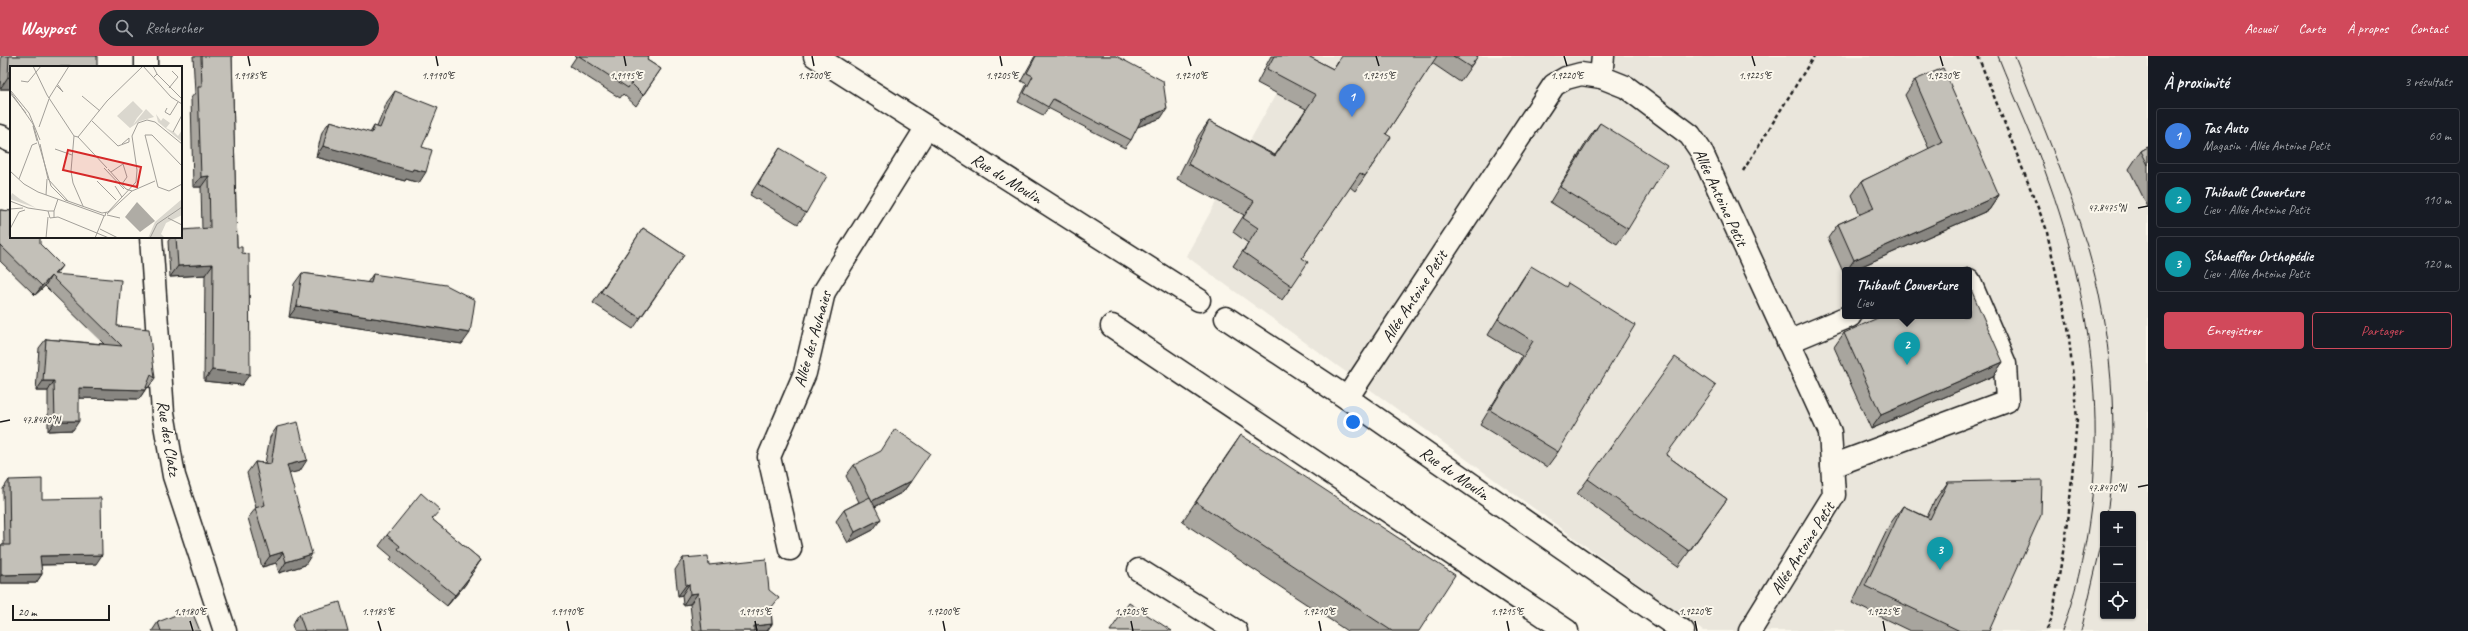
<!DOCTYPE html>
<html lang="fr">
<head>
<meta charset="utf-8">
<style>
  body { margin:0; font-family:Caveat,sans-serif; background:#20242c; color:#f1f3f6 }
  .controls { position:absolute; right:12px; bottom:12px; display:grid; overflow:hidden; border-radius:4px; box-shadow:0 1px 3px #0004 }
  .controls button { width:36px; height:36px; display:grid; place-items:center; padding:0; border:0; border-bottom:1px solid #363941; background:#171b24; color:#f1f3f6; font:20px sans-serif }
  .scale { position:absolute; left:12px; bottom:10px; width:98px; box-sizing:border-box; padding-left:4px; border:2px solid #1c1c1c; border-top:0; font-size:11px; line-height:14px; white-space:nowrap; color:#1c1c1c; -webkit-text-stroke:3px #fbf7ec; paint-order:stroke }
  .you { position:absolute; left:1353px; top:366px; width:14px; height:14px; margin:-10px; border:3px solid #fff; border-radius:50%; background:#1a73e8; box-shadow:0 0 0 6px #1a73e833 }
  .badge { display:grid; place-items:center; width:26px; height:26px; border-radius:50%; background:#d1495b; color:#fff; font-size:13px; font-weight:700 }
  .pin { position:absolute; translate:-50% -33px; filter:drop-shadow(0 1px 2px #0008) }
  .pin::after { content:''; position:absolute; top:21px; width:14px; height:12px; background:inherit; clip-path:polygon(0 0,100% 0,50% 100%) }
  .popup { position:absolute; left:1842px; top:211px; width:130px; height:52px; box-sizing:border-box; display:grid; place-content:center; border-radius:4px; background:#171b24; filter:drop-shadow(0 1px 3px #0005); font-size:13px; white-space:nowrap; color:#9ea1a6 }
  .popup b { font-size:15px; color:#f1f3f6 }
  .popup::after { content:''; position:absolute; left:50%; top:100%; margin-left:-8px; border:8px solid transparent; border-top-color:#171b24 }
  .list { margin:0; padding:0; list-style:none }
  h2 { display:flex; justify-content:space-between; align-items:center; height:52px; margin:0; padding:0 16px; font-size:17px }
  h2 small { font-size:13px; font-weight:400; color:#9ea1a6 }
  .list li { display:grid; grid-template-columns:26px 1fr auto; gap:12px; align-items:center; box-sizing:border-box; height:56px; margin:0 8px 8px; padding:0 8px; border:1px solid #363941; border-radius:4px }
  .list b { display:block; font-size:15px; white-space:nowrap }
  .list p { margin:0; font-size:13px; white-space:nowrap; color:#9ea1a6 }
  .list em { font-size:13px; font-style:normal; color:#9ea1a6 }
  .actions { display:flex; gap:8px; padding:12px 16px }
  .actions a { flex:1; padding:9px 0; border:1px solid #d1495b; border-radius:4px; text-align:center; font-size:14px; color:#d1495b }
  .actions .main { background:#d1495b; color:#fff }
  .icon { flex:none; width:22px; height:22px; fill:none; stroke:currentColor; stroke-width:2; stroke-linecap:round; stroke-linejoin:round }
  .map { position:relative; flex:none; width:2148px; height:575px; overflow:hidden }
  header { display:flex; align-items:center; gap:24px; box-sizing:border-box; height:56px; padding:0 20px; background:#d1495b; color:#fff }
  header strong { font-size:19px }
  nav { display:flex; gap:22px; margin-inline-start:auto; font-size:14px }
  .search { width:280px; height:36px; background:#20242c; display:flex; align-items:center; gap:10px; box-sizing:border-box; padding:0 14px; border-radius:22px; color:#9ea1a6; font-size:15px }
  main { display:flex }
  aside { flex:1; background:#171b24 }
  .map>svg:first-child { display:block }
  .built { fill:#eae6dc; fill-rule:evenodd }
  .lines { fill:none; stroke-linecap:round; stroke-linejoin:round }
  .minor-casing { stroke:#1c1c1c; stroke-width:25 }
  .path { stroke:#1c1c1c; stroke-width:2.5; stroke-dasharray:4 3; stroke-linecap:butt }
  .minor { stroke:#fbf7ec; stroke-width:22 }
  .tram { stroke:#1c1c1c; stroke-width:1 }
  .wall { fill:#a8a59e; stroke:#1c1c1c }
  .shaded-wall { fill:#888681; stroke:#1c1c1c }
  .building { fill:#c3c0b8; stroke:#1c1c1c }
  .ticks { fill:none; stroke:#1c1c1c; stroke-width:1.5 }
  .labels { text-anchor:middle; stroke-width:4; stroke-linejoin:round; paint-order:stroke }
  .street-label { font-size:17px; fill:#1c1c1c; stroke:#fbf7ec }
  .inset-road { fill:none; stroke:#a29f99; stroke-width:1 }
  .view { fill:#d62828; fill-opacity:0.15; stroke:#d62828; stroke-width:2 }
  .inset-edge { fill:none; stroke:#1c1c1c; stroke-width:2 }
  .ticks-label { font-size:10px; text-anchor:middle; fill:#1c1c1c; stroke:#fbf7ec; stroke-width:4; stroke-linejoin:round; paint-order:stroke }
</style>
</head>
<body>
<header>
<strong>Waypost</strong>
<div class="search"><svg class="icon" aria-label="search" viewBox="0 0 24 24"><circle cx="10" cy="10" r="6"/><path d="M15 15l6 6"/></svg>Rechercher</div>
<nav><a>Accueil</a><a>Carte</a><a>À propos</a><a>Contact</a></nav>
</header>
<main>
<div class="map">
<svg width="2148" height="575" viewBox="0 0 2148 575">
  <rect width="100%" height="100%" fill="#fbf7ec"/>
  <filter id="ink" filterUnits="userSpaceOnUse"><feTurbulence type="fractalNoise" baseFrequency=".025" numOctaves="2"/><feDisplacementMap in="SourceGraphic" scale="8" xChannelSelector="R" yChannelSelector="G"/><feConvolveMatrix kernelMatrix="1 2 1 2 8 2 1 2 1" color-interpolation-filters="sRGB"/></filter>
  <g filter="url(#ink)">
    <path class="built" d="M 1297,0 L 2148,0 L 2148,575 L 1703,575 L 1186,200 ZM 1845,214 L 1969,214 L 1969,260 L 1845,260 ZM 2103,458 L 2133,458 L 2133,560 L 2103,560 Z"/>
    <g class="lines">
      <defs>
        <g id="minor">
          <path d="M 146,0 L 146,11"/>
          <path d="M 815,0 L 1199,244"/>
          <path d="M 1601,21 L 1603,0"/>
          <path d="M 0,80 L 11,85"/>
          <path d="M 151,181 L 163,357 L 174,420 L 225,575"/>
          <path d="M 1226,262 L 1347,342 L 1683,575"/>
          <path d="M 1112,270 L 1567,575"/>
          <path d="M 1788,286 L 1850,260"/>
          <path d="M 1347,342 L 1554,29 L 1566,22 L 1581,18 L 1601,21 L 1626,31 L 1690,79 L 1701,95 L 1830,376 L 1834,439 L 1750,575"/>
          <path d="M 1832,410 L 2007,345 L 2005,308 L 1969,224"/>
          <path d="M 790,493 L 769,401 L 805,317 L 824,236 L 927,71"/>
          <path d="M 1139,514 L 1236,575"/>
        </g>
      </defs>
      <use href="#minor" class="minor-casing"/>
      <g class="path">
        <path d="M 1978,0 L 2046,172 L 2068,271 L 2077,363 L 2068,466 L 2052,562 L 2046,575"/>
        <path d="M 1743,115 L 1814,0"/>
      </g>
      <use href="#minor" class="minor"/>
      <g class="tram">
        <path d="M 1998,0 C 2015,43 2035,85 2050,129 C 2101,272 2114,430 2062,575"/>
        <path d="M 2015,0 C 2040,63 2067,125 2087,190 C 2111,272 2120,374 2107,458"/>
        <path d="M 2081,575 L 2103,481"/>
      </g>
    </g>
    <g class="wall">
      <path d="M 1,0 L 97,0 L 11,11 L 11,33 L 0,33 Z"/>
      <path d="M 193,0 L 232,0 L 237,191 L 242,329 L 204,325 L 205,219 L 170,221 L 168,185 L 171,181 L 181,181 L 202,173 L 201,131 L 193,131 L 191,42 L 195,37 Z"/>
      <path d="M 575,0 L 648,0 L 647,4 L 661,13 L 636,50 L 623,38 L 620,42 L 570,10 L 576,1 Z"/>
      <path d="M 1035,0 L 1116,0 L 1161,62 L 1137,71 L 1131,84 L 1125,92 L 1048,52 L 1043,59 L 1018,46 L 1027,28 L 1021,25 Z"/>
      <path d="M 1271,0 L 1308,0 L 1333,13 L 1341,0 L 1478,0 L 1460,26 L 1432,7 L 1386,78 L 1378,101 L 1355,135 L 1350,131 L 1302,202 L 1292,230 L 1282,244 L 1233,210 L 1248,187 L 1233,176 L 1244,159 L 1177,123 L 1199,79 L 1209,65 L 1275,99 L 1306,53 L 1257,27 Z"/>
      <path d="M 1915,24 L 1999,139 L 1989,154 L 1853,214 L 1845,214 L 1845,218 L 1844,218 L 1828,182 L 1838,168 L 1860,158 L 1852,139 L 1862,125 L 1929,93 L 1905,39 Z"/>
      <path d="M 395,35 L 422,91 L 419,127 L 406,123 L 405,125 L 316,101 L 322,76 L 330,65 L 370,77 L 374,70 L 377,71 L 387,46 Z"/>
      <path d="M 1600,67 L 1628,173 L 1617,188 L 1550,146 L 1589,82 Z"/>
      <path d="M 2148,91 L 2148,151 L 2129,113 L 2141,95 Z"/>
      <path d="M 780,92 L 806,157 L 798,168 L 750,139 L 772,104 Z"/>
      <path d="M 0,154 L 11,155 L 11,181 L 40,188 L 56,218 L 117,270 L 155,322 L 148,332 L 147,331 L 139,343 L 79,342 L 73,374 L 48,375 L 48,335 L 36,335 L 39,292 L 46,283 L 104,288 L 45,230 L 35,239 L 0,205 Z"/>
      <path d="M 643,172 L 684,199 L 633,273 L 593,247 Z"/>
      <path d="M 1531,210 L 1558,396 L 1547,411 L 1480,369 L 1522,300 L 1488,279 L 1521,225 Z"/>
      <path d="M 302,217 L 367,227 L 373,218 L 462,288 L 289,261 L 294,228 Z"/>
      <path d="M 1844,277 L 2003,306 L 1993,320 L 1871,373 L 1834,291 Z"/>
      <path d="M 277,371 L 300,415 L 289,417 L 305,509 L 279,517 L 276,507 L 262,511 L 248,462 L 256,452 L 247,417 L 255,406 L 265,407 L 270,381 Z"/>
      <path d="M 1241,379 L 1419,575 L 1347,575 L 1182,466 L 1227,399 Z"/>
      <path d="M 1666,399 L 1727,443 L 1678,511 L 1577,438 L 1588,423 Z"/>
      <path d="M 854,409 L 911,425 L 903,436 L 875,451 L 873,474 L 848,487 L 836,465 L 844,454 L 859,446 L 846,420 Z"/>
      <path d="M 9,424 L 42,443 L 96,508 L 41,509 L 42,518 L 36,527 L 0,527 L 0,489 L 4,489 L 3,433 Z"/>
      <path d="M 1948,426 L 1989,575 L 1910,575 L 1852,547 L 1890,468 L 1903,450 L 1927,461 L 1935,444 Z"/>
      <path d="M 433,464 L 481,504 L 471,518 L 465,529 L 447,550 L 390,504 L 392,501 L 379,490 L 387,479 Z"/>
      <path d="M 683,502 L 709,509 L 771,553 L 772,568 L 767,575 L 693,575 L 690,548 L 683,549 L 682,539 L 678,540 L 675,514 Z"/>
      <path d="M 299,558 L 348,575 L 294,575 L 292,569 Z"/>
      <path d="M 158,566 L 200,575 L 152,575 Z"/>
    </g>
    <g class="shaded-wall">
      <path d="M 8,21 L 11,22 L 11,33 L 0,33 Z"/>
      <path d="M 1167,53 L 1161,62 L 1135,72 L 1141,64 Z"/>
      <path d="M 323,90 L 413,113 L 426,116 L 419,127 L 406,123 L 405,125 L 316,101 Z"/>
      <path d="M 209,120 L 201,131 L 193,131 L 201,121 Z"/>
      <path d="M 1999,139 L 1989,154 L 1853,214 L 1847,214 L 1854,204 Z"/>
      <path d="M 213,208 L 205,219 L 170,221 L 178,210 Z"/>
      <path d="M 62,210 L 55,219 L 54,218 Z"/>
      <path d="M 51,220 L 45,230 L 35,239 L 42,230 Z"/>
      <path d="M 297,250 L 470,277 L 462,288 L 289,261 Z"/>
      <path d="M 2003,306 L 1993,320 L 1871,373 L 1881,359 Z"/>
      <path d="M 212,314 L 250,318 L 242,329 L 204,325 Z"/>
      <path d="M 43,325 L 54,325 L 48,335 L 36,335 Z"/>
      <path d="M 79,332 L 145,334 L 139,343 L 72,342 Z"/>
      <path d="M 55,365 L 79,365 L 73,374 L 48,375 Z"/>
      <path d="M 307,404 L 300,415 L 279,420 L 287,409 Z"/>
      <path d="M 911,425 L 903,436 L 865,456 L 872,445 Z"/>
      <path d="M 881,463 L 873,474 L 848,487 L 855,476 Z"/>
      <path d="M 283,496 L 276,507 L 262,511 L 270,500 Z"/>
      <path d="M 312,498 L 305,509 L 279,517 L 286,506 Z"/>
      <path d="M 102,499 L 96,508 L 34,509 L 40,500 Z"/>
      <path d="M 481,504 L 473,516 L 462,528 L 470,517 Z"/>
      <path d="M 42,518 L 36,527 L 0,527 L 0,521 L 1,519 Z"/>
      <path d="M 472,518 L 465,529 L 447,550 L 455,539 Z"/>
      <path d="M 689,528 L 682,539 L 678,540 L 686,529 Z"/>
      <path d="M 698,537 L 690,548 L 683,549 L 690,538 Z"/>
      <path d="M 772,568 L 767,575 L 750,575 L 754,570 Z"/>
    </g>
    <g class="building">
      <path d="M 9,0 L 97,0 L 97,11 L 11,11 L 11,22 L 8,21 Z"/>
      <path d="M 201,0 L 232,0 L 237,191 L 242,191 L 242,197 L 249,198 L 250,318 L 212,314 L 213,208 L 178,210 L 176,181 L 181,181 L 181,174 L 210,172 L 209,120 L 201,121 L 198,31 L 202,31 Z"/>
      <path d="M 579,0 L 648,0 L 649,1 L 647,4 L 661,13 L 643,39 L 631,27 L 628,32 Z"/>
      <path d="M 1036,0 L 1116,0 L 1163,25 L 1167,53 L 1141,64 L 1131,84 L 1053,43 L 1048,51 L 1024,37 L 1033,20 L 1027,17 Z"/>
      <path d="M 1274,0 L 1308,0 L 1333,13 L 1342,0 L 1437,0 L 1386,78 L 1391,81 L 1378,101 L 1365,120 L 1360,117 L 1302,202 L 1308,206 L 1292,230 L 1243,196 L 1258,172 L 1243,162 L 1254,145 L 1188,108 L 1209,65 L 1275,100 L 1316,39 L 1267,13 Z"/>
      <path d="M 1453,0 L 1478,0 L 1470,11 Z"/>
      <path d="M 1943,12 L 1999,139 L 1854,204 L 1838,168 L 1874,152 L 1862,125 L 1942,86 L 1915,24 Z"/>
      <path d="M 395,35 L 438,52 L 422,91 L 432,94 L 426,116 L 413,113 L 412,115 L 323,90 L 330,65 L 372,77 L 374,70 L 380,72 Z"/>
      <path d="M 1600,67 L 1667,109 L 1628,173 L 1560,131 Z"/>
      <path d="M 2148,91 L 2148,109 L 2141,95 Z"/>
      <path d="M 780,92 L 827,120 L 806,157 L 758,128 Z"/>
      <path d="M 0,154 L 11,155 L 11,181 L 40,181 L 40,188 L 62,210 L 54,218 L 121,224 L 117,270 L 149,273 L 155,322 L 151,319 L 145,334 L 79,332 L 79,365 L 55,365 L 54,325 L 43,325 L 46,283 L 122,290 L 51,220 L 42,230 L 0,189 Z"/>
      <path d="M 643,172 L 684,199 L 640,262 L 601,236 Z"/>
      <path d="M 1531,210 L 1566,231 L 1568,227 L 1635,269 L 1558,396 L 1490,354 L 1533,285 L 1498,263 Z"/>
      <path d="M 302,217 L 371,227 L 373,218 L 446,229 L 475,244 L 470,277 L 297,250 Z"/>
      <path d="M 1969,229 L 2003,306 L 1881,359 L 1844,277 L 1882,260 L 1969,260 Z"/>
      <path d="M 1675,301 L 1716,330 L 1666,399 L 1727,443 L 1689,495 L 1588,423 Z"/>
      <path d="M 298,366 L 307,404 L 287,409 L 312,498 L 286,506 L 283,496 L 270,500 L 255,452 L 265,449 L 255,406 L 271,408 L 277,371 Z"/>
      <path d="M 895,373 L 930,397 L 911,425 L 872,445 L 854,409 L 881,395 Z"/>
      <path d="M 1241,379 L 1455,519 L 1419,575 L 1392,575 L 1196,446 Z"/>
      <path d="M 42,423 L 42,443 L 101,442 L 102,499 L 40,500 L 42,518 L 1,519 L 1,489 L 10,489 L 9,424 Z"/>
      <path d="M 2042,424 L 2041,459 L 1989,575 L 1960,575 L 1865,530 L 1903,450 L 1930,463 L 1948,426 Z"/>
      <path d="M 421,437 L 440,454 L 432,463 L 481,504 L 470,517 L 472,518 L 455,539 L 398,493 L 400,490 L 387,479 Z"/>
      <path d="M 870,441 L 881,463 L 855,476 L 844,454 Z"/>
      <path d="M 708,500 L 709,509 L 766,503 L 769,534 L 779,542 L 771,552 L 772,568 L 754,570 L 754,575 L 702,575 L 698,537 L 690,538 L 689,528 L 686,529 L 683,502 Z"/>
      <path d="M 340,546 L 348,575 L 305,575 L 299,558 Z"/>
      <path d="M 1129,547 L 1172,575 L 1110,575 Z"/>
      <path d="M 191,553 L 200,575 L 161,575 L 158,566 Z"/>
    </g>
  </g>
  <path class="ticks" d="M 248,0 L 250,10M 436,0 L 438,10M 624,0 L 626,10M 812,0 L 814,10M 1000,0 L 1002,10M 1188,0 L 1191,10M 1376,0 L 1379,10M 1564,0 L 1567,10M 1752,0 L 1755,10M 1940,0 L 1943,10M 2138,152 L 2148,150M 0,366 L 10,364M 2138,431 L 2148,429M 190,565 L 193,575M 378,565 L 381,575M 567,565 L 569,575M 755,565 L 757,575M 943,565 L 945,575M 1131,565 L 1133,575M 1319,565 L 1321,575M 1507,565 L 1509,575M 1695,565 L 1697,575M 1883,565 L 1885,575"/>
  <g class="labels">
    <g class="street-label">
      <text transform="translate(1007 122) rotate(32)" y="6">Rue du Moulin</text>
      <text transform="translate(1721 141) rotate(65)" y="6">Allée Antoine Petit</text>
      <text transform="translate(1414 240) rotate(-57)" y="6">Allée Antoine Petit</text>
      <text transform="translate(812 283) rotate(-74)" y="6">Allée des Aulnaies</text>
      <text transform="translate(169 382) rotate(81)" y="6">Rue des Clatz</text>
      <text transform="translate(1455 417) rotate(35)" y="6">Rue du Moulin</text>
      <text transform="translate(1802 492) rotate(-58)" y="6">Allée Antoine Petit</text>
    </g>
  </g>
  <g transform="translate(10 10)">
    <rect width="172" height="172" fill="#fbf7ec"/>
    <path d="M 123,35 L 133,45 L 127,52 L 123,59 L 136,43 L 144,51 L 130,55 L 120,62 L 107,50 ZM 146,48 L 151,55 L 153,52 L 160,57 L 156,62 L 164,66 L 163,68 L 164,66 L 168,70 L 172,64 L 172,76 L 148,56 ZM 2,127 L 10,133 L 26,142 L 0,133 ZM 172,133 L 172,149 L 156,157 L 151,168 L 155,172 L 138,172 L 145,156 Z" fill="#dad7ce"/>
    <path d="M 127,136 L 145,155 L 130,166 L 115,151 Z" fill="#afaca5"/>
    <path class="inset-road" d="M 23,0 L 37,29 L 64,70M 133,0 L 161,31 L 172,38M 143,0 L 147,8 L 144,11M 147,8 L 172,33M 11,15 L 18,16 L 31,0M 47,20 L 53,26 L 48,19M 159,22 L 168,11 L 162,5M 0,25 L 23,58 L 41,120 L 55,134 L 92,147 L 98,146 L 126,116 L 127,104 L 122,70 L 128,57 L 137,54 L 145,56 L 172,78M 1,25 L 19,47 L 30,74M 0,27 L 16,47M 72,30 L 90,45M 39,32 L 59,0M 157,42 L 155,46 L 160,49 L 168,36M 82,55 L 108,80 L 119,76 L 119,72 L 112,78M 23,60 L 27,75M 29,61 L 39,33M 163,66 L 172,49M 68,71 L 97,102M 30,78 L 38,113 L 58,135M 45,83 L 62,89M 172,100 L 142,69 L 135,69 L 148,121 L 159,125 L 172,118M 94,102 L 114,123M 98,103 L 116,123 L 122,125M 0,105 L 14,118 L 28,126 L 95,150 L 96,146M 101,106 L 113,98 L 117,111 L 112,118M 9,113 L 22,79 L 27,77M 87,115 L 106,134M 105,120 L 112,131M 122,125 L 145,115M 36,129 L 37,113M 0,135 L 18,142 L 38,145M 73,140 L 63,117 L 61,105 L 64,70 L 68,71 L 97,35 L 133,0M 0,143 L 13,142M 44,145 L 48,133M 97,148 L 122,125M 97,149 L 110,152M 44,151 L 44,145 L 38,145 L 40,152 L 48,151 L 99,172M 158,152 L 172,159M 0,163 L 9,146 L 15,144M 90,163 L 108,172M 36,172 L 38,151M 85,172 L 94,150M 140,172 L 147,158 L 172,141"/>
    <path class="view" d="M 58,84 L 131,101 L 127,121 L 53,104 Z"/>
    <rect width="172" height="172" class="inset-edge"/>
  </g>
  <g class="ticks-label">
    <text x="250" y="23">1.9185°E</text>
    <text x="438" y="23">1.9190°E</text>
    <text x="626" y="23">1.9195°E</text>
    <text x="814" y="23">1.9200°E</text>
    <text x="1002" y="23">1.9205°E</text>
    <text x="1191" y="23">1.9210°E</text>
    <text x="1379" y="23">1.9215°E</text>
    <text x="1567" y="23">1.9220°E</text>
    <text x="1755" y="23">1.9225°E</text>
    <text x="1943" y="23">1.9230°E</text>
    <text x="2107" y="155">47.8475°N</text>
    <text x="41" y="367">47.8480°N</text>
    <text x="2107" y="435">47.8470°N</text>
    <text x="190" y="559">1.9180°E</text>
    <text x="378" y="559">1.9185°E</text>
    <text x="567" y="559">1.9190°E</text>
    <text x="755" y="559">1.9195°E</text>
    <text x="943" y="559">1.9200°E</text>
    <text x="1131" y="559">1.9205°E</text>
    <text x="1319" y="559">1.9210°E</text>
    <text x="1507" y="559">1.9215°E</text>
    <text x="1695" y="559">1.9220°E</text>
    <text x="1883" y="559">1.9225°E</text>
  </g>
</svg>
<div class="controls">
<button>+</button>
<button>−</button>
<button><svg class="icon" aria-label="locate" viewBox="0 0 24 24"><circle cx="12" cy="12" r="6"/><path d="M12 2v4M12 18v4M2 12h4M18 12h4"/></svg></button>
</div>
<div class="scale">20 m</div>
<div class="you"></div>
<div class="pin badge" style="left:1352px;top:61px;background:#3f7fe0">1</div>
<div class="pin badge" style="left:1907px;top:309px;background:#0f9aa8">2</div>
<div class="popup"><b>Thibault Couverture</b>Lieu</div>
<div class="pin badge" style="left:1940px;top:514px;background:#0f9aa8">3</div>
</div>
<aside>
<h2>À proximité<small>3 résultats</small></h2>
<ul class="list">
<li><span class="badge" style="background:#3f7fe0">1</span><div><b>Tas Auto</b><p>Magasin · Allée Antoine Petit</p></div><em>60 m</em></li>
<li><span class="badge" style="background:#0f9aa8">2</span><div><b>Thibault Couverture</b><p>Lieu · Allée Antoine Petit</p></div><em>110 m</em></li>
<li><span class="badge" style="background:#0f9aa8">3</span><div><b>Schaeffler Orthopédie</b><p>Lieu · Allée Antoine Petit</p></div><em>120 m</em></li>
</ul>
<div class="actions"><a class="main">Enregistrer</a><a>Partager</a></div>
</aside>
</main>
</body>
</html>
